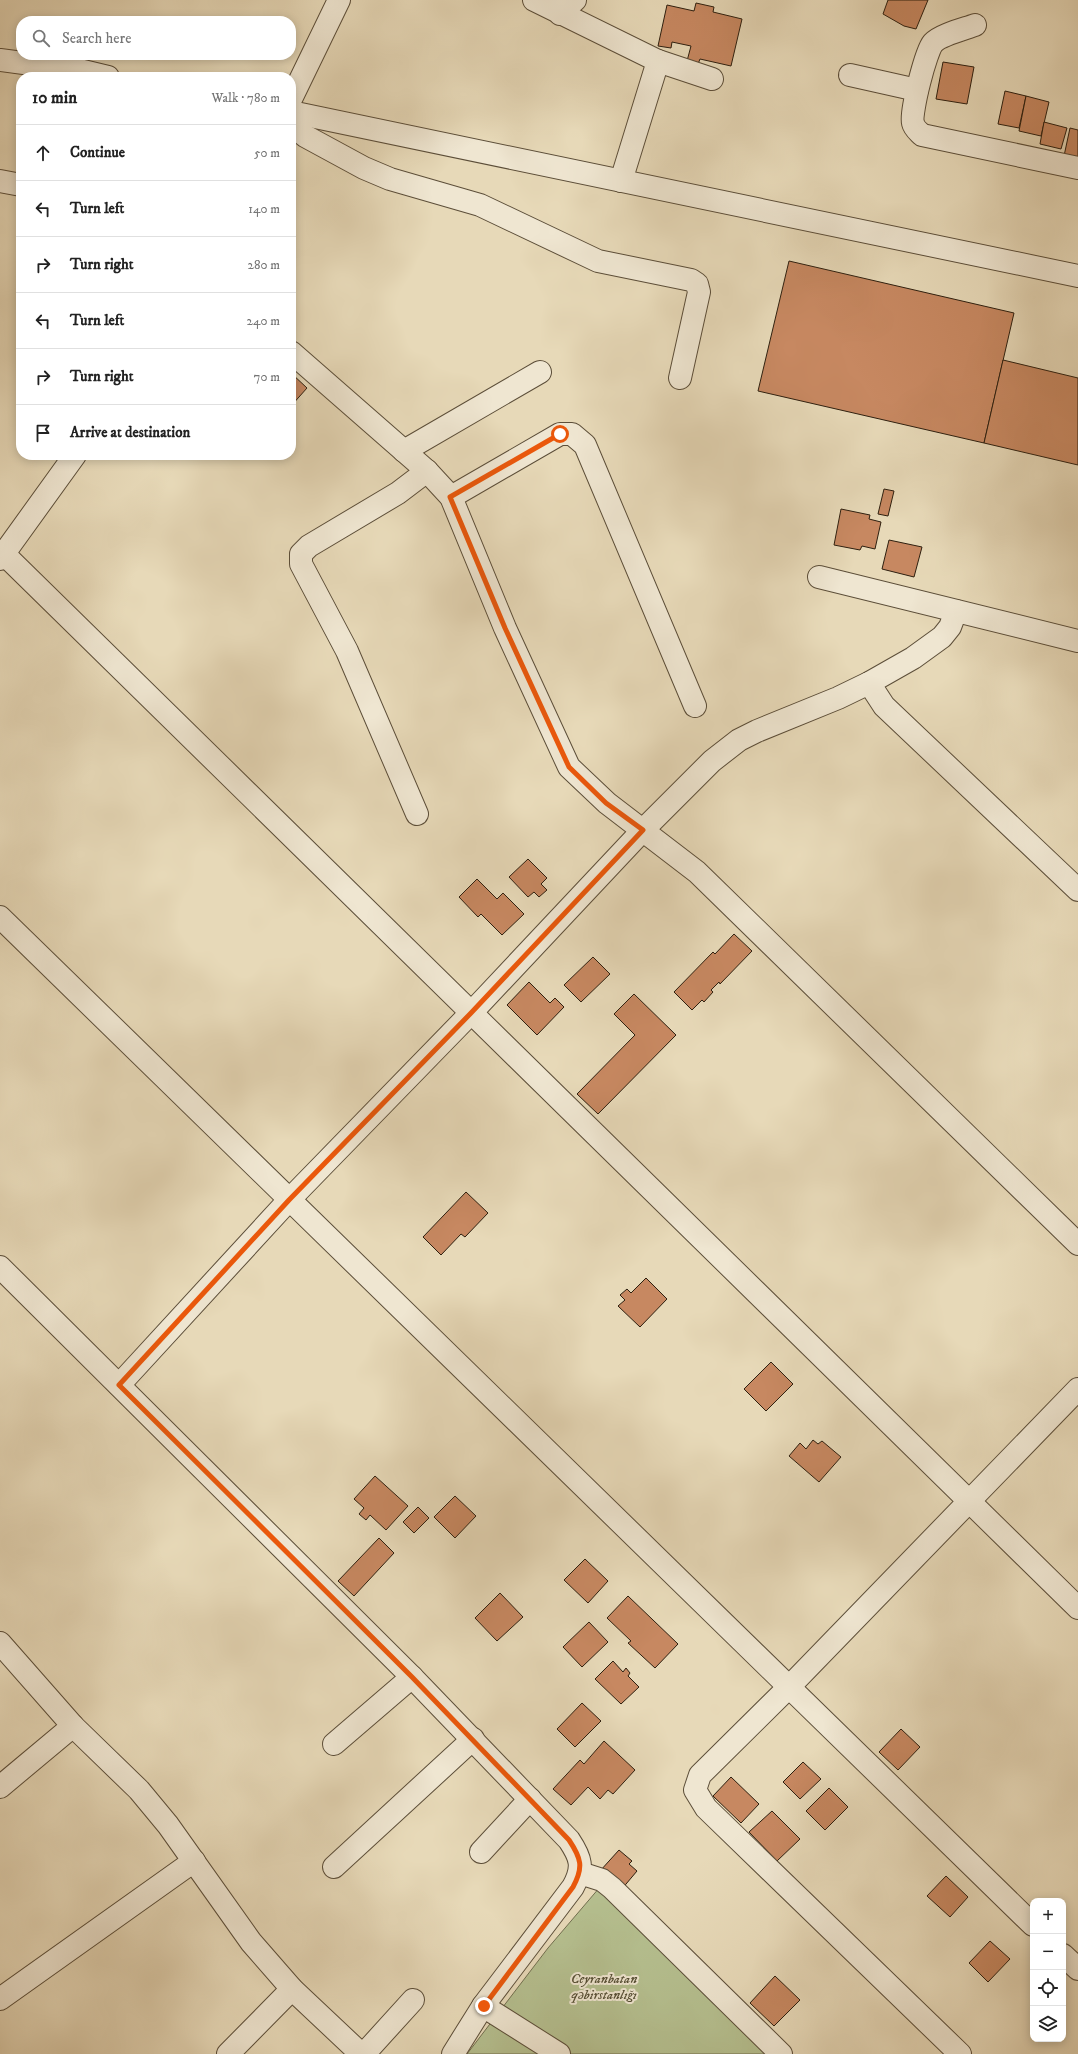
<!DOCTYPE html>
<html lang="en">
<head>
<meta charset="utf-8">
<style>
  body { margin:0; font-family:"IM FELL DW Pica",serif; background:#f6f6f6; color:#222 }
  .controls { position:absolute; right:12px; bottom:12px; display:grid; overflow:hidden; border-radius:8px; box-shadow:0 2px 10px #0003 }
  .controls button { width:36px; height:36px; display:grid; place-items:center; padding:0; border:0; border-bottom:1px solid #e0e0e0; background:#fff; color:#222; font:20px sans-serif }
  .stop { position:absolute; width:12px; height:12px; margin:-9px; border:3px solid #ea580c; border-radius:50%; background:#fff }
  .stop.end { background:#ea580c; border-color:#fff; box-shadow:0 1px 4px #0008 }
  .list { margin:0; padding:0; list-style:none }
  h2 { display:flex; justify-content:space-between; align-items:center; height:52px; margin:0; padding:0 16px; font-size:17px }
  h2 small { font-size:13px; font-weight:400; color:#767676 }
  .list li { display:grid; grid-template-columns:26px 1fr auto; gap:12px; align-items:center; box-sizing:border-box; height:56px; padding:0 16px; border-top:1px solid #e0e0e0 }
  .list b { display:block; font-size:15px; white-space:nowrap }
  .list em { font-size:13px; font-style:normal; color:#767676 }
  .icon { flex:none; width:22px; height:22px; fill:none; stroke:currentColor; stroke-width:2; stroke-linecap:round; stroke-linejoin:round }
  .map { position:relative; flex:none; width:1078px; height:2054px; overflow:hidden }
  .search { position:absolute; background:#fff; box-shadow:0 2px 10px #0003; left:16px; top:16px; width:280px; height:44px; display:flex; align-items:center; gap:10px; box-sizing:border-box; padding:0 14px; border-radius:16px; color:#767676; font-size:15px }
  .panel { position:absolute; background:#fff; box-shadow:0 2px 10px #0003; left:16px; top:72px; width:280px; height:388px; border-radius:16px }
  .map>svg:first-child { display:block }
  .green { fill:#b5bf8f; stroke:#716f4f }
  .building { fill:#c78861; stroke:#2d1f0f }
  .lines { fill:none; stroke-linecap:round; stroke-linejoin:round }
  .minor-casing { stroke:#5c4e39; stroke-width:24 }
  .minor { stroke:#efe6d1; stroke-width:22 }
  .route { stroke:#ea580c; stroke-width:5 }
  .labels { text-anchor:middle; stroke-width:4; stroke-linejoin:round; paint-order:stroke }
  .park-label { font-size:14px; font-style:italic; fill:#564f35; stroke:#efe6d1 }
</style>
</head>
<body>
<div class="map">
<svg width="1078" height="2054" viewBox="0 0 1078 2054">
  <rect width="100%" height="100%" fill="#e7d9b8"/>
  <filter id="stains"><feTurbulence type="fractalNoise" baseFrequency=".005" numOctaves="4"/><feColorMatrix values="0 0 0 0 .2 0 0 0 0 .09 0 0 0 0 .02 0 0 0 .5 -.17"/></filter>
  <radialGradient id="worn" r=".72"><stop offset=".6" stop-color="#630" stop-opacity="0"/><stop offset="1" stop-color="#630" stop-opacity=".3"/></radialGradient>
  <path class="green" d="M 600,1887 L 771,2054 L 467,2054 L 548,1948 Z"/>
  <g class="building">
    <path d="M 888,0 L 928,0 L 916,29 L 904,26 L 883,14 Z"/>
    <path d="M 696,3 L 714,7 L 713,12 L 742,19 L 731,66 L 700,59 L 698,64 L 687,61 L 691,46 L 672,42 L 671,48 L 658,46 L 667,5 L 694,11 Z"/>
    <path d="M 943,62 L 974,67 L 967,104 L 936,99 Z"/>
    <path d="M 1005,91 L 1026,96 L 1019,128 L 998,124 Z"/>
    <path d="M 1026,96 L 1049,102 L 1041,136 L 1019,131 Z"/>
    <path d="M 1044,122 L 1067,128 L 1061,149 L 1040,144 Z"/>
    <path d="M 1070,128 L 1078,130 L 1078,159 L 1064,156 Z"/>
    <path d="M 789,261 L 1014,313 L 984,443 L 758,391 Z"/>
    <path d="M 1003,360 L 1078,378 L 1078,465 L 984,443 Z"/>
    <path d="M 291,373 L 307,388 L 291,406 Z"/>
    <path d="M 884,489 L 894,491 L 888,516 L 878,514 Z"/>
    <path d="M 841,509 L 870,515 L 869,519 L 881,522 L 875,549 L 862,546 L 860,550 L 834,545 Z"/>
    <path d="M 889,540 L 922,547 L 914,577 L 882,569 Z"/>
    <path d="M 528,859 L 547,878 L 541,884 L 547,890 L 539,897 L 534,892 L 528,897 L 509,877 Z"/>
    <path d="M 477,879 L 497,899 L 503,893 L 524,914 L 502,935 L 481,914 L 478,917 L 459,897 Z"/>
    <path d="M 734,934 L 752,951 L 720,984 L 719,982 L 711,990 L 713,992 L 704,1002 L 702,1000 L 692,1010 L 674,992 L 713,952 L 715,954 Z"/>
    <path d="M 593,957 L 610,974 L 581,1002 L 564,985 Z"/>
    <path d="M 529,982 L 550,1003 L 555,998 L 564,1007 L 537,1035 L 507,1005 Z"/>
    <path d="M 634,994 L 676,1035 L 598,1114 L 577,1094 L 635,1035 L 614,1014 Z"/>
    <path d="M 466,1192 L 488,1213 L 465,1237 L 461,1234 L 441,1255 L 423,1237 Z"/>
    <path d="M 646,1278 L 667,1299 L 640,1327 L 618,1306 L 625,1300 L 620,1295 L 627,1289 L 631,1293 Z"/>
    <path d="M 771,1362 L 793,1384 L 766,1411 L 744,1389 Z"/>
    <path d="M 813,1440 L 818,1444 L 822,1441 L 841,1457 L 819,1482 L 789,1456 L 800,1443 L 806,1449 Z"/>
    <path d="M 375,1476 L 408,1506 L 386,1530 L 370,1515 L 366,1520 L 359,1514 L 364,1508 L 354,1499 Z"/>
    <path d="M 455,1496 L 476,1516 L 455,1538 L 434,1517 Z"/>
    <path d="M 418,1507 L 429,1518 L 414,1533 L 403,1522 Z"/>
    <path d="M 379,1538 L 394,1553 L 354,1596 L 338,1581 Z"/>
    <path d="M 585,1559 L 608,1581 L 588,1603 L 564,1580 Z"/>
    <path d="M 500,1593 L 523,1617 L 497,1641 L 475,1618 Z"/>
    <path d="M 628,1596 L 678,1644 L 655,1668 L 628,1643 L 631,1641 L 607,1618 Z"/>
    <path d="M 589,1622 L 608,1642 L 582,1667 L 563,1647 Z"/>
    <path d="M 613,1661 L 623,1672 L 626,1668 L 630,1673 L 628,1676 L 639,1687 L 621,1704 L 595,1679 Z"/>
    <path d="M 582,1703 L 601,1721 L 575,1747 L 557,1729 Z"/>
    <path d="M 901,1729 L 920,1747 L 898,1770 L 879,1752 Z"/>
    <path d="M 604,1741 L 635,1770 L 613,1794 L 608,1790 L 600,1799 L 588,1787 L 571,1805 L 553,1789 L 580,1760 L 584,1764 Z"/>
    <path d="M 803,1762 L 821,1779 L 800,1799 L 783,1782 Z"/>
    <path d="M 731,1777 L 759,1804 L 741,1823 L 713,1796 Z"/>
    <path d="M 829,1788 L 848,1807 L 825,1830 L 806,1811 Z"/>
    <path d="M 772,1811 L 800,1839 L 777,1861 L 749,1832 Z"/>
    <path d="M 619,1850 L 632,1861 L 629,1864 L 637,1871 L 621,1890 L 600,1871 Z"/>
    <path d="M 946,1876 L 968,1897 L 950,1917 L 927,1896 Z"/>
    <path d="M 990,1941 L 1010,1959 L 988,1982 L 969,1963 Z"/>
    <path d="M 775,1976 L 800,2000 L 774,2026 L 750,2003 Z"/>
  </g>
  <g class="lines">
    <defs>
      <g id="minor">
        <path d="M 534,0 L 658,61 L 712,79"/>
        <path d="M 560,14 L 575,0"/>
        <path d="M 975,25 C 964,29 940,35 933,43 C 926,51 910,113 913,123 C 914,128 918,131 922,135 L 1078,168"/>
        <path d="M 0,60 L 83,71 L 108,77"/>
        <path d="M 850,75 L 917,90"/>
        <path d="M 291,99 L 339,0"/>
        <path d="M 291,112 L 1078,276"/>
        <path d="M 291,120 L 295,128 L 305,136 L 364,168 L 390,179 L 480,205 L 598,261 L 691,280 L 697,284 L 699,292 L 680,378"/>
        <path d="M 0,181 L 21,185"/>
        <path d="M 621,181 L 658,61"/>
        <path d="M 291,352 L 427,471 L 451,497 L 505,628 L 569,767 L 607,803 L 697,872 L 1078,1244"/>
        <path d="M 404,451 L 540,372"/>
        <path d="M 451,497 L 560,434 L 572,434 L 585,445 L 695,706"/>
        <path d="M 4,554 L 1078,1608"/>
        <path d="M 0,559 L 75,455"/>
        <path d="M 819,577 L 1078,641"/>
        <path d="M 869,683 L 884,706 L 1078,890"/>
        <path d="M 417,814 L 347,651 L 301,564 L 301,554 L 309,546 L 398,493 L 427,471"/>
        <path d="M 0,917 L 1033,1925"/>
        <path d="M 0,1267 L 412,1677 L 569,1840 C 581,1858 584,1867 573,1887 L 483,2006 L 453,2054"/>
        <path d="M 119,1385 L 289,1200 L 471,1013 L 643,830 L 712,761 L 739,740 L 757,731 L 838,698 L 869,683 L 913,658 L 942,637 L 950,627 L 956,611"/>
        <path d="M 0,1643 L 73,1726 L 139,1790 L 168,1825 L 251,1942 L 292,1989 L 361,2054"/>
        <path d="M 334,1744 L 412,1677"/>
        <path d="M 0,1787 L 73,1726"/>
        <path d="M 481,1852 L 530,1799"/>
        <path d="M 334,1867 L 473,1739"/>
        <path d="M 580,1873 L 602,1880 L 612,1888 L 781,2054"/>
        <path d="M 1063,1955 L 1078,1969"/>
        <path d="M 0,1999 L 194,1861"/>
        <path d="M 483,2006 L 559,2054"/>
        <path d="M 228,2054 L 292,1989"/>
        <path d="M 364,2054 L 413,2000"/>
        <path d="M 960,2054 L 706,1808 L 695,1790 L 700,1775 L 789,1687 L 1078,1389"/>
      </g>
    </defs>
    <use href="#minor" class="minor-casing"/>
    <use href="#minor" class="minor"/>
  </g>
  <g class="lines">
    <path class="route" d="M 484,2006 L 573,1887 C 584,1867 581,1858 569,1840 L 412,1677 L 119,1385 L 289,1200 L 471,1013 L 643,830 L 606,803 L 569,767 L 505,628 L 450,497 L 560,434"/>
  </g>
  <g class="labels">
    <g class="park-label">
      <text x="604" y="1983">Ceyranbatan<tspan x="604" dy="16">qəbirstanlığı</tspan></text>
    </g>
  </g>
  <rect width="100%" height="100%" filter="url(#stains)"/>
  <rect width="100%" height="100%" fill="url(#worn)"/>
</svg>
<div class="controls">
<button>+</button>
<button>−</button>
<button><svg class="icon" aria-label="locate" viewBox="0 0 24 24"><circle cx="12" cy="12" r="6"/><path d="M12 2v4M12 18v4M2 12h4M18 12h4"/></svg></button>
<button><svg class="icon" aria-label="layers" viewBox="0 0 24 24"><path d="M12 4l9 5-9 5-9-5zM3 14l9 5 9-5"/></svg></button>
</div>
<div class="stop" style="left:560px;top:434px"></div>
<div class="stop end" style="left:484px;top:2006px"></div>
<div class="search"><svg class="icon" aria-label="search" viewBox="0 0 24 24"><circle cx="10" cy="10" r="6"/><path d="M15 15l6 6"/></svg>Search here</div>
<section class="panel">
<h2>10 min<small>Walk · 780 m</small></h2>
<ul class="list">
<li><svg class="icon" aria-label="ahead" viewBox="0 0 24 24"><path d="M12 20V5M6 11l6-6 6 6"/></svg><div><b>Continue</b></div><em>50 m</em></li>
<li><svg class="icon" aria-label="left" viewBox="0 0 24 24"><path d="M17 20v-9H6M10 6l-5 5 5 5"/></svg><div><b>Turn left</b></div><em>140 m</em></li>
<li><svg class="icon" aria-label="right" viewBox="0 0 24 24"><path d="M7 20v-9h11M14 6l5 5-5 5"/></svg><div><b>Turn right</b></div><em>280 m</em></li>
<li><svg class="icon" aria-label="left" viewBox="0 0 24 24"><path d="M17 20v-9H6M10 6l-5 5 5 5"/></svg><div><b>Turn left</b></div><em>240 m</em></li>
<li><svg class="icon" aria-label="right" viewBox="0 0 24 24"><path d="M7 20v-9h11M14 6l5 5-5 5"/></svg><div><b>Turn right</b></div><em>70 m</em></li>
<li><svg class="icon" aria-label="arrive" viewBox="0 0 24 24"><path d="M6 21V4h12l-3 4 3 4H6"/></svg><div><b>Arrive at destination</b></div></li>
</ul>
</section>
</div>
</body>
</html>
